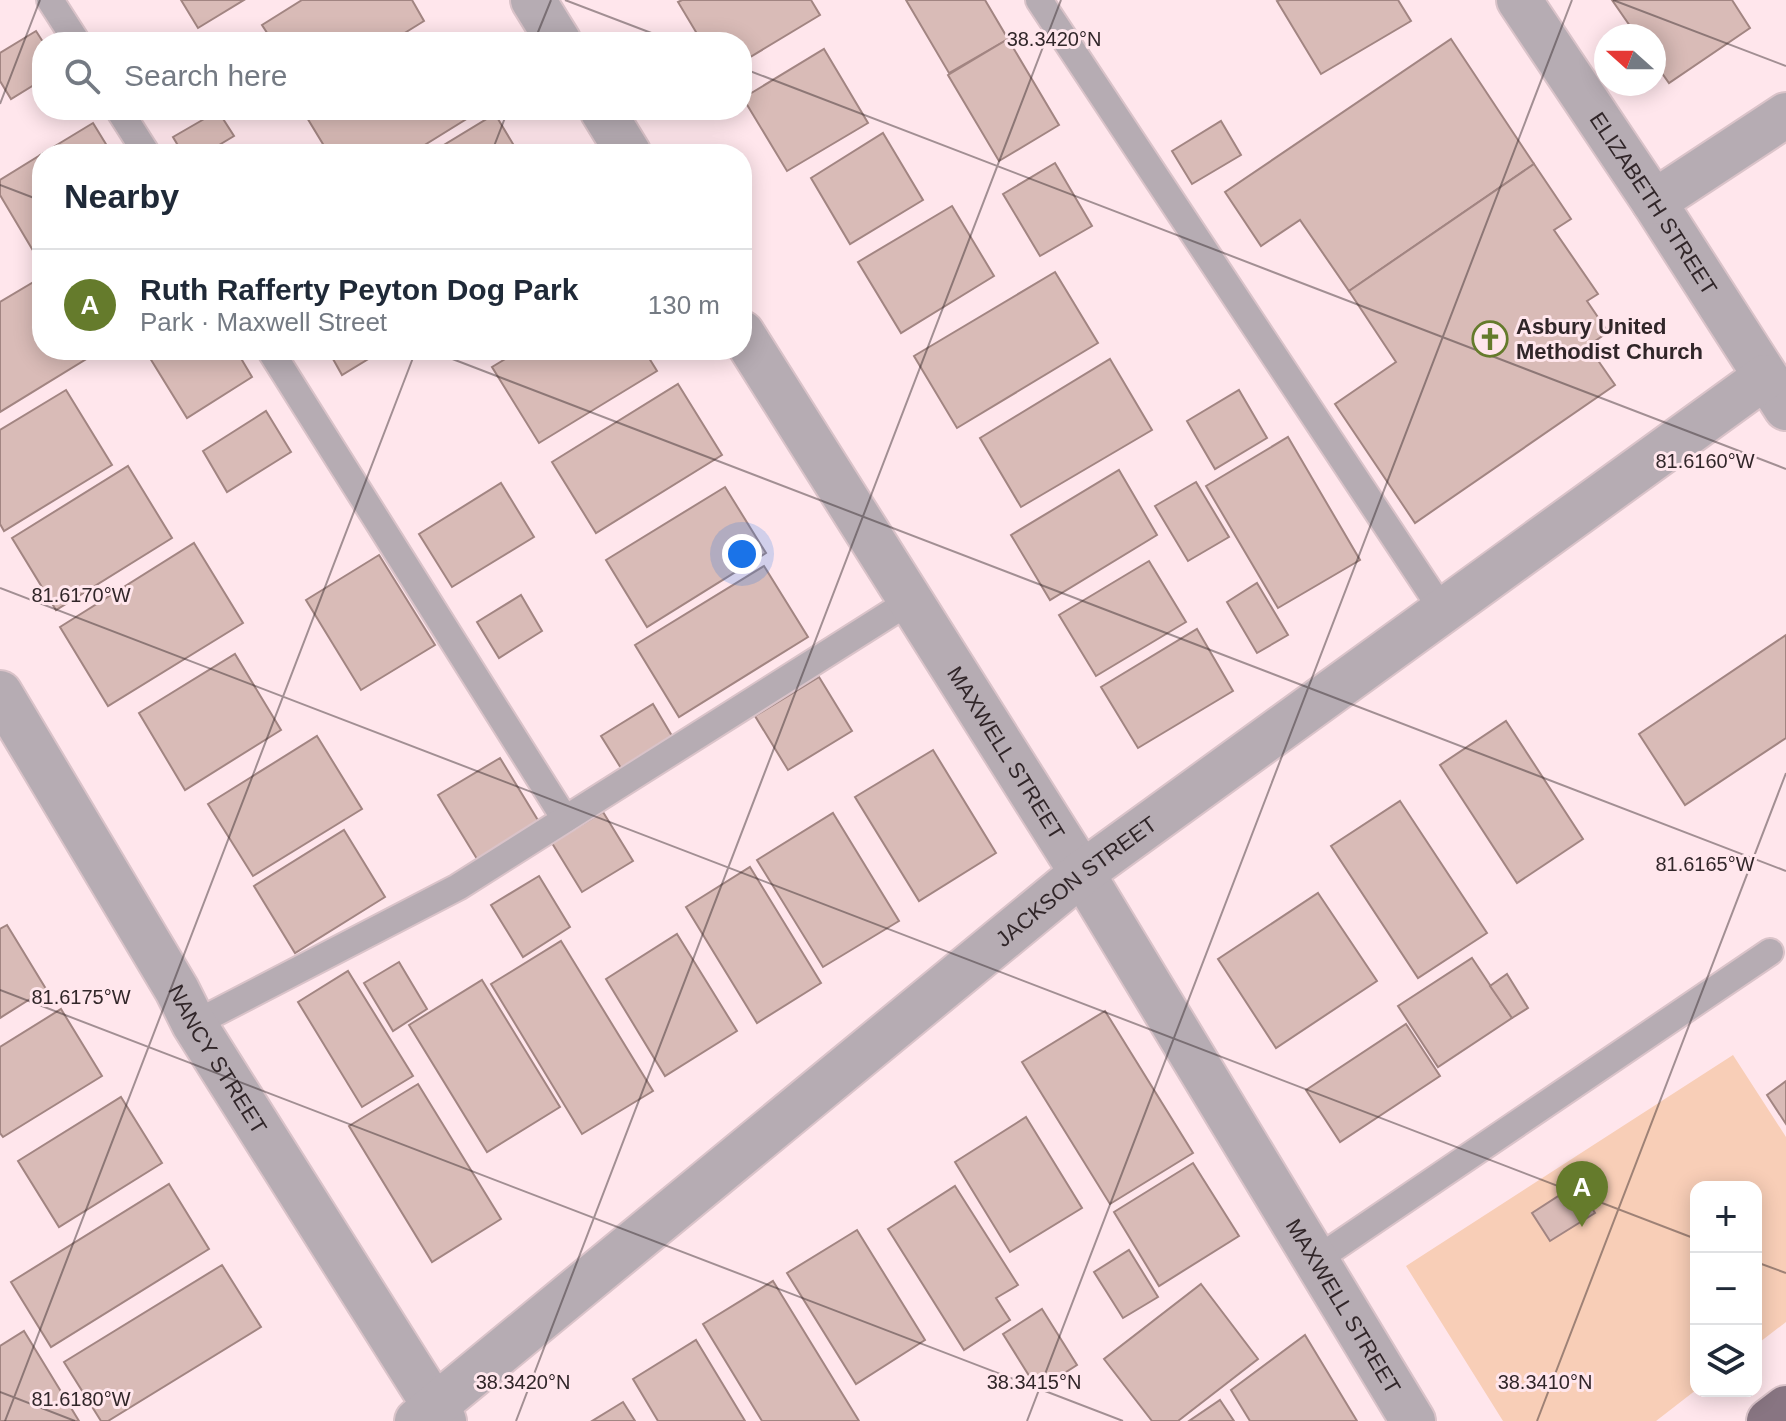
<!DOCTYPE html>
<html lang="en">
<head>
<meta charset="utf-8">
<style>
  body { margin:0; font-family:Arial,sans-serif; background:#f6f6f7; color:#1f2937 }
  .controls { position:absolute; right:24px; bottom:24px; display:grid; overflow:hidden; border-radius:16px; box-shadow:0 4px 20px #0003 }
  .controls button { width:72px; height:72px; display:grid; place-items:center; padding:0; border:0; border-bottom:2px solid #e0e1e3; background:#fff; color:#1f2937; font:40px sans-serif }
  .compass { position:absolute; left:1594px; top:24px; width:72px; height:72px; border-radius:50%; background:#fff; box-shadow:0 4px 20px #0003; rotate:291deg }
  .you { position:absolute; left:742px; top:554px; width:28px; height:28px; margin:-20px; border:6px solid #fff; border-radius:50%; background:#1a73e8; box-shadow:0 0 0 12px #1a73e833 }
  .badge { display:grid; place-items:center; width:52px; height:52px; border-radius:50%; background:#657b2c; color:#fff; font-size:26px; font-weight:700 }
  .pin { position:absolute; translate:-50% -66px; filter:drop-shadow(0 2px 4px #0008) }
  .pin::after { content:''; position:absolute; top:42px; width:28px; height:24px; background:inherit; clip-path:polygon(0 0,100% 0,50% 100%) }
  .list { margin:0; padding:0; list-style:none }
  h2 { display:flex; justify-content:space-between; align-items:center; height:104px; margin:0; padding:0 32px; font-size:34px }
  h2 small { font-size:26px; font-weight:400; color:#747a83 }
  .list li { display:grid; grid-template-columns:52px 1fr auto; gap:24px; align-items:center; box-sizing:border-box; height:112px; padding:0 32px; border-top:2px solid #e0e1e3 }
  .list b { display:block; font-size:30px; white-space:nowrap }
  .list p { margin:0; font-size:26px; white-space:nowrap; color:#747a83 }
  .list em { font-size:26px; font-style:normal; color:#747a83 }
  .icon { flex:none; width:44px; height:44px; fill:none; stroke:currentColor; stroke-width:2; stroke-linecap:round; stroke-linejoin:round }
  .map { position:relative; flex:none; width:1786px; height:1421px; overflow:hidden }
  .search { position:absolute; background:#fff; box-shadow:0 4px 20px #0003; left:32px; top:32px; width:720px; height:88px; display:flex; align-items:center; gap:20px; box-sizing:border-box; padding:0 28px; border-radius:32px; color:#747a83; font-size:30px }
  .panel { position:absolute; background:#fff; box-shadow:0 4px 20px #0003; left:32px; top:144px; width:720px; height:216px; border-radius:32px }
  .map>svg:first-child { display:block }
  .green { fill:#f8ceb7 }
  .building { fill:#d9bbb7; stroke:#a28582; stroke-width:2 }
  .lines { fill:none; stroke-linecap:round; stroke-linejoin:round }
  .lane-casing { stroke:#dac3c9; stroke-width:30 }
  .street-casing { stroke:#dac3c9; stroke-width:48 }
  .primary-casing { stroke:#dac3c9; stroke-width:48 }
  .lane { stroke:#b6acb3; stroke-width:26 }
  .street { stroke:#b6acb3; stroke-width:44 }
  .primary { stroke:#887582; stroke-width:44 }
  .ticks { fill:none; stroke:#312629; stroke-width:2; stroke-opacity:0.45 }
  .labels { text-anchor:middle; stroke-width:6; stroke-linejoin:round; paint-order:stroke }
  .street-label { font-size:22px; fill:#312629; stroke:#ffe6ec }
  .poi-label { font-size:22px; font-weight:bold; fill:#312629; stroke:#ffe6ec; text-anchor:start }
  .ticks-label { font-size:20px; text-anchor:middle; fill:#312629; stroke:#ffe6ec; stroke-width:6; stroke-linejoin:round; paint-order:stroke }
</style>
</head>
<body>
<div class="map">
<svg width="1786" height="1421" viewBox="0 0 1786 1421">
  <rect width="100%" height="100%" fill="#ffe6ec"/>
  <path class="green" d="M 1733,1055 L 1786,1137 L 1786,1322 L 1756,1345 L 1756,1187 L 1696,1187 L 1696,1390 L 1656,1421 L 1503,1421 L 1406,1266 Z"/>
  <g class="building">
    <path d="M 181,0 L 244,0 L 198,28 Z"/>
    <path d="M 302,0 L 412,0 L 424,21 L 390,42 L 273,42 L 262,25 Z"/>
    <path d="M 682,0 L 811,0 L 820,15 L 742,62 L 742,42 L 702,42 L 678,2 Z"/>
    <path d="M 906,0 L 985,0 L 1008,39 L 949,73 Z"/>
    <path d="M 1280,0 L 1398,0 L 1411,21 L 1321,74 L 1277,1 Z"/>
    <path d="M 1612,0 L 1732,0 L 1750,28 L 1669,83 L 1654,62 L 1654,36 L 1637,36 Z"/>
    <path d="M 36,31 L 43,42 L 42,80 L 11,99 L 0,81 L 0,53 Z"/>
    <path d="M 1008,39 L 1059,125 L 999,161 L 948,75 Z"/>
    <path d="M 1451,39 L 1534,164 L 1349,291 L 1300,220 L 1261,246 L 1225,192 Z"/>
    <path d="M 824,49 L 868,123 L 787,171 L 743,98 Z"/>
    <path d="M 316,110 L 481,110 L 410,154 L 329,154 L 306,116 Z"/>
    <path d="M 218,111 L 234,136 L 204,154 L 183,154 L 173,137 Z"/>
    <path d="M 495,114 L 519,154 L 429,154 Z"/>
    <path d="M 1221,121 L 1241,155 L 1192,184 L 1172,151 Z"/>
    <path d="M 93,123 L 112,154 L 42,154 Z"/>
    <path d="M 883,133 L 923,200 L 850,244 L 811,178 Z"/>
    <path d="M 42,154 L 42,257 L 38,259 L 0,195 L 0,180 Z"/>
    <path d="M 1055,163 L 1092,226 L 1040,256 L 1003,194 Z"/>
    <path d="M 1534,164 L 1571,219 L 1554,230 L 1598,294 L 1587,301 L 1608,332 L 1588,346 L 1615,385 L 1415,523 L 1335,404 L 1396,362 L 1349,291 Z"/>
    <path d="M 952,206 L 994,276 L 901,333 L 858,262 Z"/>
    <path d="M 1055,272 L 1098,343 L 957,428 L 914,356 Z"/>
    <path d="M 42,277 L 42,350 L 101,350 L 0,412 L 0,302 Z"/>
    <path d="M 145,350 L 236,350 L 252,377 L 187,418 Z"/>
    <path d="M 328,350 L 383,350 L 342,375 Z"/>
    <path d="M 520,350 L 644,350 L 657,371 L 539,443 L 492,367 Z"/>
    <path d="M 1110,359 L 1152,430 L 1021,507 L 980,438 Z"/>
    <path d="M 678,384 L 722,455 L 596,533 L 552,462 Z"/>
    <path d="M 66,390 L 112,465 L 4,531 L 0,524 L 0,430 Z"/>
    <path d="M 1239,390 L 1267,438 L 1215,469 L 1187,421 Z"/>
    <path d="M 266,411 L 291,452 L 227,492 L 203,451 Z"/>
    <path d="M 1288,437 L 1360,560 L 1278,608 L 1206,486 Z"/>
    <path d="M 128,466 L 172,538 L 56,610 L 12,538 Z"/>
    <path d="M 1119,470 L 1157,535 L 1050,600 L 1011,535 Z"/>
    <path d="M 1196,482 L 1229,537 L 1188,561 L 1155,506 Z"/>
    <path d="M 501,483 L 534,537 L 452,587 L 419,534 Z"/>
    <path d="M 725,487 L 766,553 L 647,627 L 606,560 Z"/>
    <path d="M 194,543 L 243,623 L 108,706 L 60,627 Z"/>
    <path d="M 379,555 L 435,645 L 361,690 L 306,600 Z"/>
    <path d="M 1149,561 L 1186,622 L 1096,676 L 1059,615 Z"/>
    <path d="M 764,566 L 808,637 L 679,717 L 635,645 Z"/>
    <path d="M 1257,583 L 1288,635 L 1257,653 L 1227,602 Z"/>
    <path d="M 521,595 L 542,631 L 499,658 L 477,622 Z"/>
    <path d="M 1197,629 L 1233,691 L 1138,748 L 1101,687 Z"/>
    <path d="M 1786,635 L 1786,738 L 1685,805 L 1639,734 Z"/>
    <path d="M 235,654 L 281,730 L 185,790 L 139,713 Z"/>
    <path d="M 819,677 L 852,731 L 788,770 L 755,716 Z"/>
    <path d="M 653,704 L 672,736 L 621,768 L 601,736 Z"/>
    <path d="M 1506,721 L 1583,839 L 1517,883 L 1440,765 Z"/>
    <path d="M 317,736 L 362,809 L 253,876 L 208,804 Z"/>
    <path d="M 933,750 L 996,853 L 919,901 L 855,797 Z"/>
    <path d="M 500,758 L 539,822 L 477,859 L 438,795 Z"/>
    <path d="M 1400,801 L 1487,933 L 1418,978 L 1331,846 Z"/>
    <path d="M 603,812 L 633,861 L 582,892 L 552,843 Z"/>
    <path d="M 833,813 L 899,921 L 823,967 L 757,860 Z"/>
    <path d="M 344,830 L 385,897 L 295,953 L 254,886 Z"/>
    <path d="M 750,867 L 821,983 L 757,1023 L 686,907 Z"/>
    <path d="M 539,876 L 570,927 L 523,957 L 491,905 Z"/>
    <path d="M 1318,893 L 1377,981 L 1276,1048 L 1218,959 Z"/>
    <path d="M 7,925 L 46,989 L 0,1018 L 0,929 Z"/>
    <path d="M 677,934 L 737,1031 L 665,1076 L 606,979 Z"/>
    <path d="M 561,941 L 653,1091 L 582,1134 L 491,984 Z"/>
    <path d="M 1472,958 L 1512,1018 L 1438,1067 L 1398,1006 Z"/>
    <path d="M 399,962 L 427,1009 L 393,1031 L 364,983 Z"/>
    <path d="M 348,971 L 413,1076 L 362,1107 L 298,1002 Z"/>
    <path d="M 1507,974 L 1528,1008 L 1512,1018 L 1490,986 Z"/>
    <path d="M 482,980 L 560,1107 L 487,1152 L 409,1025 Z"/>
    <path d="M 61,1009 L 102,1076 L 3,1137 L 0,1133 L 0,1047 Z"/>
    <path d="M 1105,1011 L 1193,1153 L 1110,1204 L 1022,1062 Z"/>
    <path d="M 1406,1024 L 1440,1076 L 1340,1142 L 1306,1090 Z"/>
    <path d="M 1786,1081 L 1786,1124 L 1767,1095 Z"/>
    <path d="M 418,1084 L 501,1219 L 432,1262 L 349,1126 Z"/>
    <path d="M 121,1097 L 162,1163 L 59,1227 L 18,1161 Z"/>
    <path d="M 1026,1117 L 1082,1208 L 1010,1252 L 955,1162 Z"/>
    <path d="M 1193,1163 L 1239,1236 L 1159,1286 L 1114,1212 Z"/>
    <path d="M 169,1184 L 209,1249 L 51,1347 L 11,1282 Z"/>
    <path d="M 1577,1184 L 1595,1213 L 1550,1241 L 1532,1213 Z"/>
    <path d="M 955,1186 L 1018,1285 L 996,1298 L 1010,1320 L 964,1350 L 888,1229 Z"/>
    <path d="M 857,1230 L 925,1340 L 856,1384 L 787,1273 Z"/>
    <path d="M 1129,1250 L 1158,1297 L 1123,1318 L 1094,1272 Z"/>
    <path d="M 222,1265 L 261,1327 L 108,1421 L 101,1421 L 64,1362 Z"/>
    <path d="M 773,1281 L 859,1421 L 762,1421 L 703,1324 Z"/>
    <path d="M 1201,1284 L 1258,1359 L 1178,1421 L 1152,1421 L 1104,1359 Z"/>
    <path d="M 1042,1309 L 1077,1365 L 1038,1390 L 1003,1334 Z"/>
    <path d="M 24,1331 L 79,1421 L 0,1421 L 0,1346 Z"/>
    <path d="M 1305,1335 L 1357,1421 L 1250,1421 L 1231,1390 Z"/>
    <path d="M 696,1340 L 745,1421 L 658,1421 L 633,1379 Z"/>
    <path d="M 1220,1400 L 1234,1421 L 1189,1421 Z"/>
    <path d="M 623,1402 L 635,1421 L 592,1421 Z"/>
  </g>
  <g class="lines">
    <defs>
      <g id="lane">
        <path d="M 50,0 L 77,42"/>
        <path d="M 1039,0 L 1443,611"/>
        <path d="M 119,110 L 147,154"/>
        <path d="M 270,350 L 565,819"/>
        <path d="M 194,1024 L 458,887 L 910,601"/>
        <path d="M 1316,1260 L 1770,952"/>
      </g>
      <g id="street">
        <path d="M 533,0 L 559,42"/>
        <path id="s1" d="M 1519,0 L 1654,202 L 1786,408"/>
        <path d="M 602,110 L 629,154"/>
        <path d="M 1654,202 L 1786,115"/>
        <path id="s2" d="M 742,333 L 1082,873 L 1413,1421"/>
        <path id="s3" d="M 0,693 L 177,990 L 194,1024 L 444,1421"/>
        <path id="s4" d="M 417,1421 L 1082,873 L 1765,377"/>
      </g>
      <path id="primary" d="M 1769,1421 L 1786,1408"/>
    </defs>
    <use href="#lane" class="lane-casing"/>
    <use href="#street" class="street-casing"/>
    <use href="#primary" class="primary-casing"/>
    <use href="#lane" class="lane"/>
    <use href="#street" class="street"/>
    <use href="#primary" class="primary"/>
  </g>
  <path class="ticks" d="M 565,0 L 675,42M 1613,0 L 1786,66M 534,42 L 551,0M 742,68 L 1786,469M 0,104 L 40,0M 491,154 L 508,110M 0,185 L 42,201M 429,350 L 1786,871M 0,588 L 1696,1239M 0,990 L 1123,1421M 1756,1262 L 1786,1273M 0,1392 L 75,1421M 5,1421 L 416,350M 516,1421 L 1061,0M 1027,1421 L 1572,0M 1537,1421 L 1786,773"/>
  <defs>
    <symbol id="church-ring" viewBox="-11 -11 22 22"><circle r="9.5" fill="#ffe6ec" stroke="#657b2c" stroke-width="1.5"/><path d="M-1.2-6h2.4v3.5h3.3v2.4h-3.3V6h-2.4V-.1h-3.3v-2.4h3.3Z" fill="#657b2c"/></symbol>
  </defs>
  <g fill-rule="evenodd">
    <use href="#church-ring" x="1470" y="319" width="40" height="40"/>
  </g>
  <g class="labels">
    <g class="street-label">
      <text dy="8" stroke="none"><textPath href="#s1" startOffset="244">ELIZABETH STREET</textPath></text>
      <text dy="8" stroke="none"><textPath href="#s2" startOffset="496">MAXWELL STREET</textPath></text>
      <text dy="8" stroke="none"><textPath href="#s4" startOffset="852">JACKSON STREET</textPath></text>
      <text dy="8" stroke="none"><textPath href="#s3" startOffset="426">NANCY STREET</textPath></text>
      <text dy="8" stroke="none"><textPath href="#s2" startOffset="1144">MAXWELL STREET</textPath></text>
    </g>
    <g class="poi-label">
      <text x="1516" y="334">Asbury United<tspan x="1516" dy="25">Methodist Church</tspan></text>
    </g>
  </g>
  <g class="ticks-label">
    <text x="1054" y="46">38.3420°N</text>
    <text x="1705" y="468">81.6160°W</text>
    <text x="81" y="602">81.6170°W</text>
    <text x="1705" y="871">81.6165°W</text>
    <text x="81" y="1004">81.6175°W</text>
    <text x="523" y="1389">38.3420°N</text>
    <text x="1034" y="1389">38.3415°N</text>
    <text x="1545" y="1389">38.3410°N</text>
    <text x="81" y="1406">81.6180°W</text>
  </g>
</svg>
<div class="controls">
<button>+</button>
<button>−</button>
<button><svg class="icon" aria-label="layers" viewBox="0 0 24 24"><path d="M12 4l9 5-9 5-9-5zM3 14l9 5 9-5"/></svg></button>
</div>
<svg class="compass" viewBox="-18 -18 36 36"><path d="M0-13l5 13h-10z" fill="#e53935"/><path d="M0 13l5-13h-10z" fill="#747a83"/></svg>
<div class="you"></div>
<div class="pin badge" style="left:1582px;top:1227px">A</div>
<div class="search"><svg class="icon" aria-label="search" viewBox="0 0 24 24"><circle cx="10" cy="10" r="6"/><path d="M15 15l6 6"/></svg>Search here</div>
<section class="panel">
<h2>Nearby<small></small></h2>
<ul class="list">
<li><span class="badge">A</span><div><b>Ruth Rafferty Peyton Dog Park</b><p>Park · Maxwell Street</p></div><em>130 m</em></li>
</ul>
</section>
</div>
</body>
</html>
